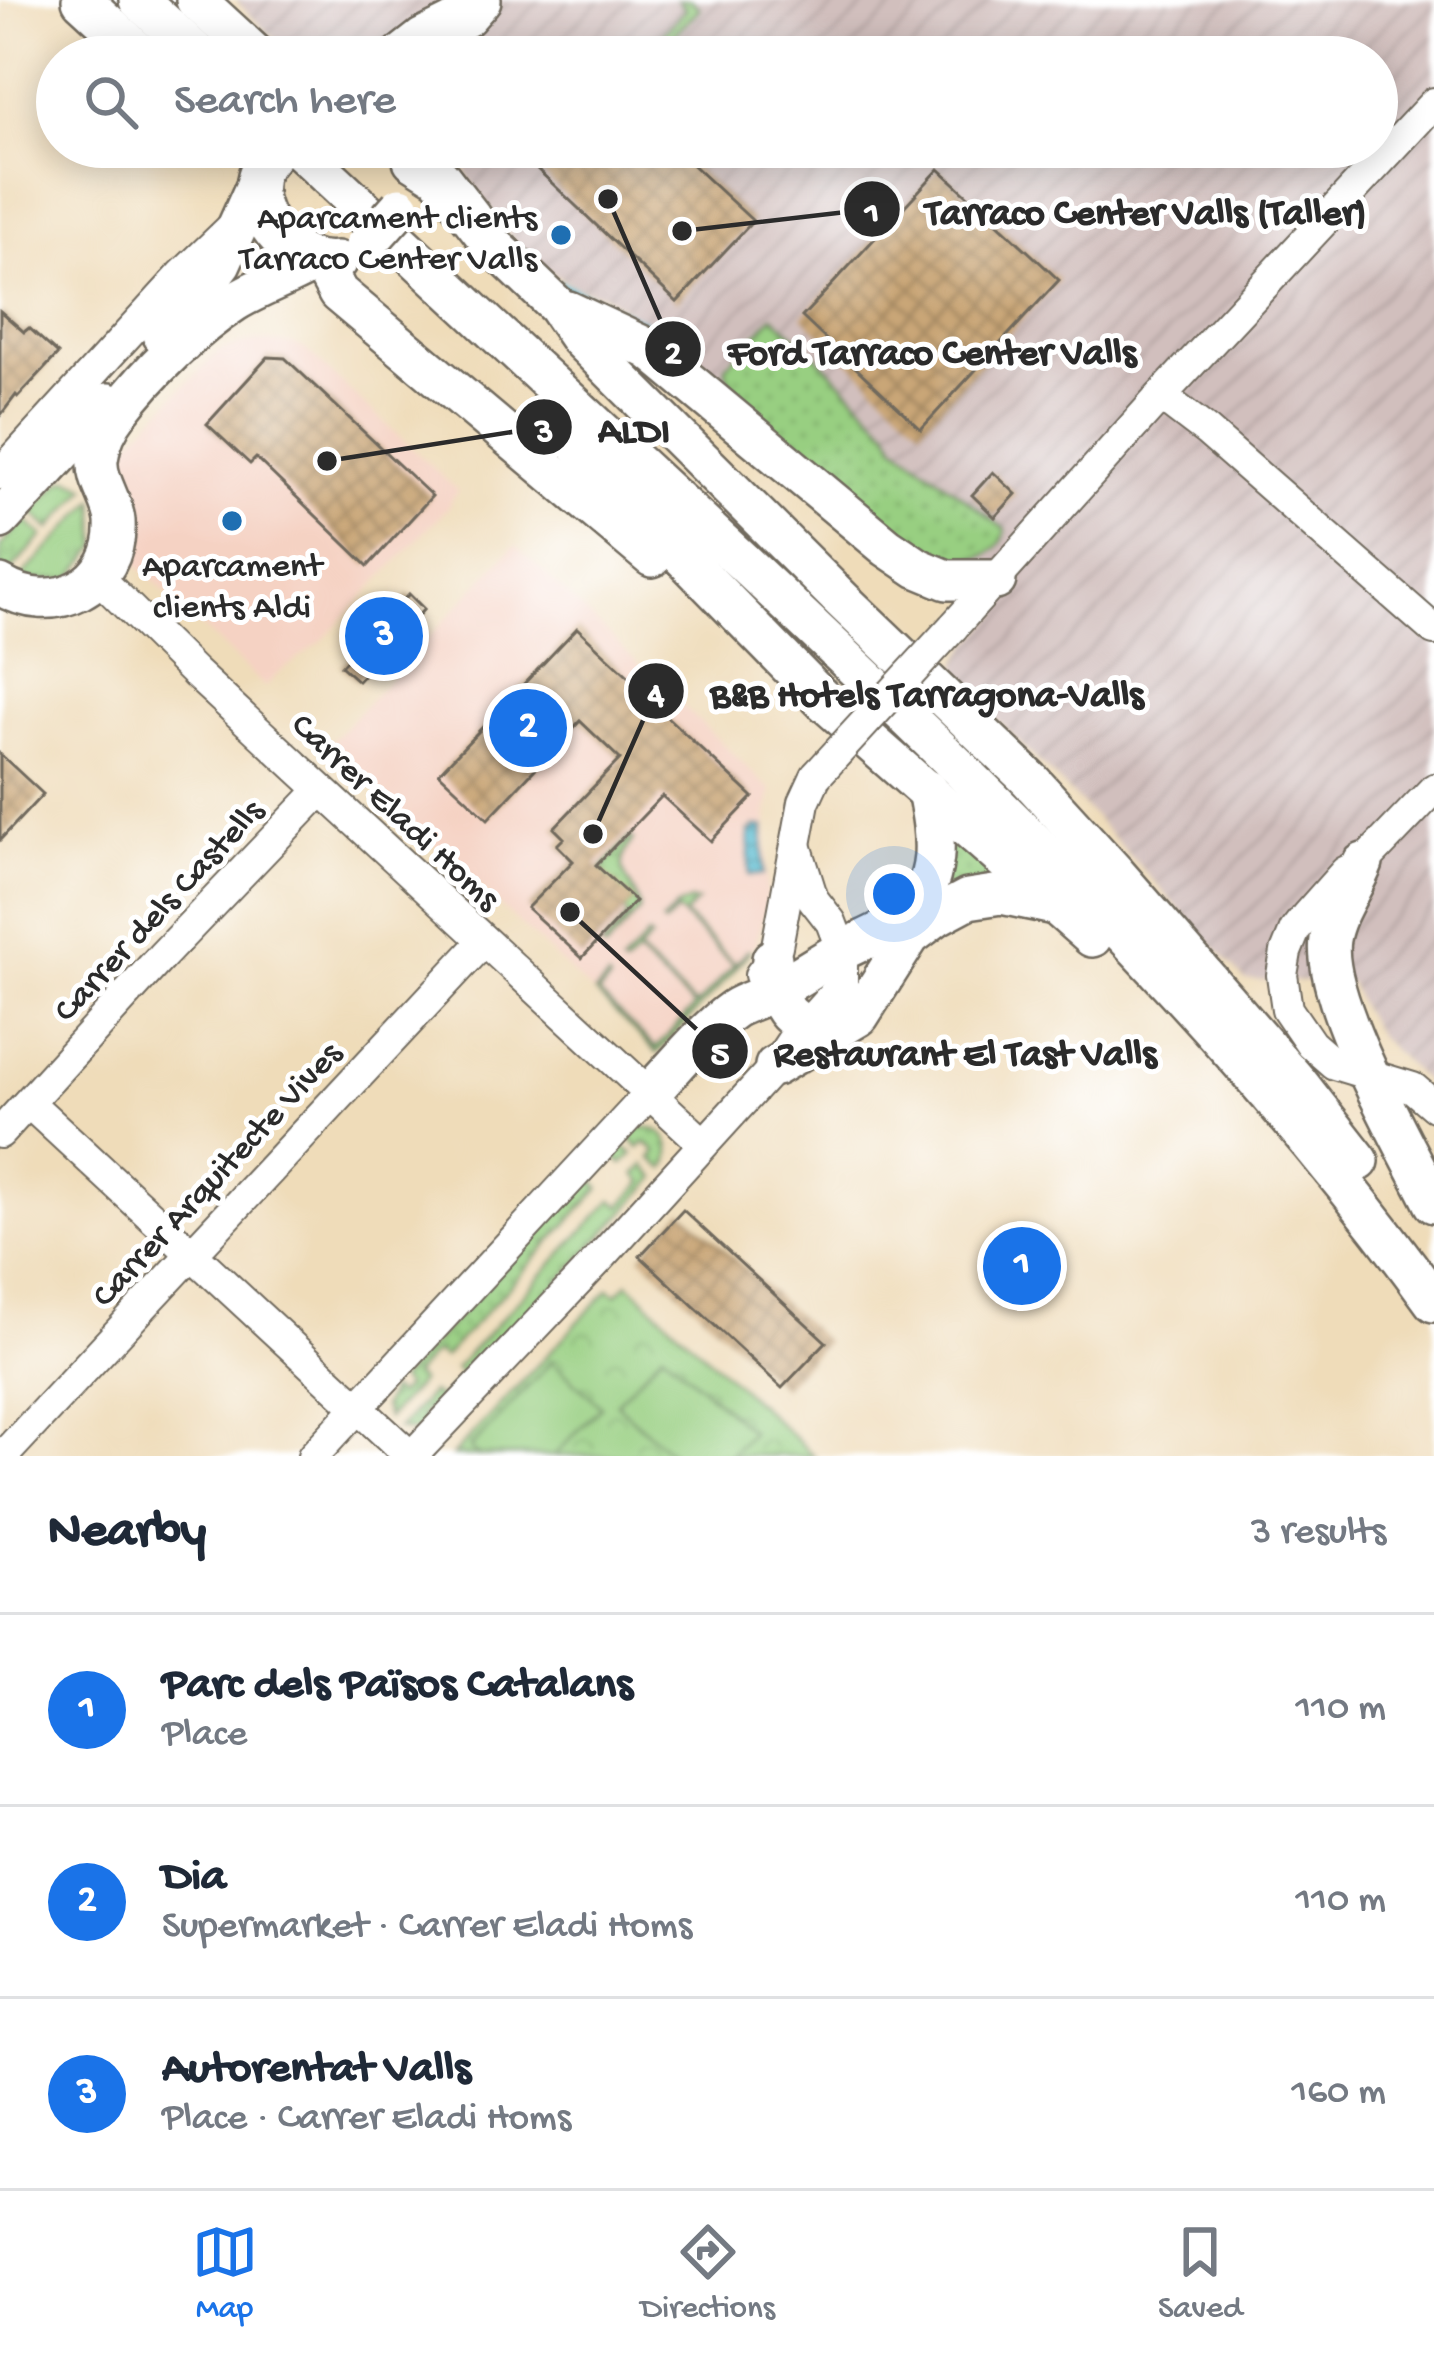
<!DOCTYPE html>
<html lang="en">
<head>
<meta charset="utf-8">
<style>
  body { margin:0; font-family:"Gochi Hand",sans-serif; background:#f6f6f7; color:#1f2937 }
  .you { position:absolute; left:894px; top:894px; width:42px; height:42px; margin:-30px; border:9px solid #fff; border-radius:50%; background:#1a73e8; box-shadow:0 0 0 18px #1a73e833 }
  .badge { display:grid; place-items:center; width:78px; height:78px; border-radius:50%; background:#1a73e8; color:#fff; font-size:39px; font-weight:700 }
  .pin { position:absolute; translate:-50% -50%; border:6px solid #fff; box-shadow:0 3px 12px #0006 }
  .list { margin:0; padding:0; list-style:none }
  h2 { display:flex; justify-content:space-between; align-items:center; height:156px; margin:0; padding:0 48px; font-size:51px }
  h2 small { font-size:39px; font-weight:400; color:#747a83 }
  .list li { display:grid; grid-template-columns:78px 1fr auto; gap:36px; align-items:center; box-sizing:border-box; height:192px; padding:0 48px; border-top:3px solid #e0e1e3 }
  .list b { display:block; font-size:45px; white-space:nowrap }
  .list p { margin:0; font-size:39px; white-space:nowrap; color:#747a83 }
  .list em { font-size:39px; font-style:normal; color:#747a83 }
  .icon { flex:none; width:66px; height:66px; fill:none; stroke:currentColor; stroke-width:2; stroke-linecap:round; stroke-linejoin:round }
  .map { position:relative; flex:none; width:1434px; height:1456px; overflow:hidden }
  .search { position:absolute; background:#fff; box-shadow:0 6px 30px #0003; left:36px; right:36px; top:36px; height:132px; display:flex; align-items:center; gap:30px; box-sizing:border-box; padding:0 42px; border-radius:66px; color:#747a83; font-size:45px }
  .sheet { height:732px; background:#fff }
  nav { display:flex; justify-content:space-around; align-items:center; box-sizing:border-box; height:168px; border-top:3px solid #e0e1e3; background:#fff; font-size:33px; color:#747a83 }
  nav a { display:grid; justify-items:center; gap:6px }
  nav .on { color:#1a73e8 }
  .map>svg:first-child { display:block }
  .built { fill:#f5d2c3 }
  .industrial { fill:url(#industrial-furrows) }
  .grass { fill:url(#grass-tufts); stroke:#627d56; stroke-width:3 }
  .park { fill:url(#park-crowns); stroke:#627d56; stroke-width:3 }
  .garden { fill:url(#garden-dots); stroke:#627d56; stroke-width:3 }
  .pitch { fill:#98cf81; stroke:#627d56; stroke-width:3 }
  .water { fill:url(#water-rules); stroke:#3d717c; stroke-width:3 }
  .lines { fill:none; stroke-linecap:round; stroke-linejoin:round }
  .stream { stroke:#4fb7cd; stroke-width:8 }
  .building { fill:url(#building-cross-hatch) }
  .minor-casing { stroke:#70695d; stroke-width:34 }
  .major-casing { stroke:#70695d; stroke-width:44 }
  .minor { stroke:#fff; stroke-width:30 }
  .major { stroke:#fff; stroke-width:39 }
  .minor-bridge-casing { stroke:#70695d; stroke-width:34; stroke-linecap:butt }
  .major-bridge-casing { stroke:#70695d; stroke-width:44; stroke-linecap:butt }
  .minor-bridge { stroke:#fff; stroke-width:30 }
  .major-bridge { stroke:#fff; stroke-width:39 }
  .poi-dot { fill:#1f6fb2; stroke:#fff; stroke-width:4.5 }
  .labels { text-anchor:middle; stroke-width:10; stroke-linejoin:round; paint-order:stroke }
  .poi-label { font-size:36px; fill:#2b2b2b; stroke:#fff; text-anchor:end }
  .street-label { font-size:36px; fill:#2b2b2b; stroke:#fff }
  .leader { fill:none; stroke:#2b2b2b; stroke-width:4.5 }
  .callout-dot { fill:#2b2b2b; stroke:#fff; stroke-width:4.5 }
  .mark-label { font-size:36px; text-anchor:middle; font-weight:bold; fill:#fff }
  .callout-label { font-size:39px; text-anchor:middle; font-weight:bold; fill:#2b2b2b; stroke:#fff; stroke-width:10; stroke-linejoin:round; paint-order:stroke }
</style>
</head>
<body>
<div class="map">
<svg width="1434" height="1456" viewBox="0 0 1434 1456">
  <defs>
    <pattern id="industrial-furrows" width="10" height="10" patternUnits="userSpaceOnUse" patternTransform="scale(3)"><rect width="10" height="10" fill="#d1bfbd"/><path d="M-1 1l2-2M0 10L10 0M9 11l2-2" fill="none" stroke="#b4a4a3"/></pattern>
    <pattern id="grass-tufts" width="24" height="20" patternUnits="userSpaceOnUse" patternTransform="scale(3)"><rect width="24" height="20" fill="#98cf81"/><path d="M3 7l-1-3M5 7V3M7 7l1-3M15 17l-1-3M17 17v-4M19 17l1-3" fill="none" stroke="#83b270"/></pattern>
    <pattern id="park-crowns" width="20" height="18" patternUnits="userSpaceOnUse" patternTransform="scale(3)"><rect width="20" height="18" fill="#98cf81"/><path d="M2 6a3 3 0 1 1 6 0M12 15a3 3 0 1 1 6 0" fill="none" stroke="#83b270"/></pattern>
    <pattern id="garden-dots" width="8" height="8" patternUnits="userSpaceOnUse" patternTransform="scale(3)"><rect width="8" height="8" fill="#98cf81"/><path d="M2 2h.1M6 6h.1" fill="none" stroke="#83b270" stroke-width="1.8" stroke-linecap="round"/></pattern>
    <pattern id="water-rules" width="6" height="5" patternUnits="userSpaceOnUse" patternTransform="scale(3)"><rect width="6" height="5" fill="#4fb7cd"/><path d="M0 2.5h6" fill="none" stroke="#4295a7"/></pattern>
    <pattern id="building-cross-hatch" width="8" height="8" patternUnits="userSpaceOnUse" patternTransform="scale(3)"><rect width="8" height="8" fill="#c9a677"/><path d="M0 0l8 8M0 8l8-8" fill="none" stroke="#a38762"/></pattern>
  </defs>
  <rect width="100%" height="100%" fill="#fff"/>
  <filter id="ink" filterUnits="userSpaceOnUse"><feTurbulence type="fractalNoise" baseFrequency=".00833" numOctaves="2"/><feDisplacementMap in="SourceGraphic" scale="24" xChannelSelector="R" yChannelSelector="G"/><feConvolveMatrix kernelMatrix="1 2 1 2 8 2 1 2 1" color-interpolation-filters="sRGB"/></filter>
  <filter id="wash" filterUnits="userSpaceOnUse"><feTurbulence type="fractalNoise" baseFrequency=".004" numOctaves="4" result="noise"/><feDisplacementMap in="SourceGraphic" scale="48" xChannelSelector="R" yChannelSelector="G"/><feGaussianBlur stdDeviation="2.7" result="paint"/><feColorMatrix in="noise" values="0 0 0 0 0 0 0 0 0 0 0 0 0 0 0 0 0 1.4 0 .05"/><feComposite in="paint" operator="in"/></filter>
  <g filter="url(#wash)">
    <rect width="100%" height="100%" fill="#efdcb9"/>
    <g class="built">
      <path d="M 255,341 L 293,344 L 305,349 L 458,491 L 449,502 L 451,504 L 321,642 L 279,673 L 265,687 L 136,564 L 142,535 L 142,512 L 136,491 L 119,460 L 121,453 L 131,441 L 219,351 Z"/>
      <path d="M 515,545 L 772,791 L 768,811 L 766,906 L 756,942 L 731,974 L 657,1053 L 328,745 Z"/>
    </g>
    <path class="industrial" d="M 235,0 L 1434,0 L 1434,1090 L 1378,1036 L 1360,1007 L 1350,983 L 1245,980 L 1096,819 L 969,692 L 959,678 L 958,661 L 971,642 L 1000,612 L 650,327 L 607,296 L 576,287 L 533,262 L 501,225 L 468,176 L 460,154 L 453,147 L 1377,147 L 1377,57 L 294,57 Z"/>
    <g class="grass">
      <path d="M 69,479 L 87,488 L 50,529 L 32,512 L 61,482 Z"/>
      <path d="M 95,500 L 98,546 L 71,579 L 18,581 Z"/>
      <path d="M 25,520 L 43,536 L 7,575 L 0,569 L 0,547 Z"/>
    </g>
    <path class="park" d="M 628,1283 L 814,1456 L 452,1456 L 609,1289 L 616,1295 Z"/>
    <g class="garden">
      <path d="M 677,0 L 691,0 L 700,8 L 654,57 L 641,57 L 686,9 Z"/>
      <path d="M 773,316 L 809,348 L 889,431 L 896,445 L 1006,530 C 996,575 930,557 903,540 C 873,521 845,491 819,467 C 790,441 756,414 732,383 C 727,376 727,376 725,367 Z"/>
      <path d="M 946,822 L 1019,883 L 952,893 L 940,883 Z"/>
      <path d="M 630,837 L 633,840 C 607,874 636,880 640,910 L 605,950 L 602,947 L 628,917 L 601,869 Z"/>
      <path d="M 690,901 L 697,902 L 684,915 L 735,964 L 748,950 L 749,951 L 731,974 L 657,1053 L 595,993 L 608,979 L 610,981 L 598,994 L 656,1048 L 694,1007 L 637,954 L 624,967 L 621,965 L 648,936 L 651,938 L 638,952 L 696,1006 L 734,965 L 677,911 L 664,924 L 662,922 L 677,907 Z"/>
      <path d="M 642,1127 C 667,1128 677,1149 665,1169 L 651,1159 L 656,1152 L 646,1142 L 639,1148 L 627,1134 Z"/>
      <path d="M 619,1143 L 633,1154 L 623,1164 L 615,1157 L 593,1181 L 600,1188 L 443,1358 L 435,1352 L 413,1375 L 420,1382 L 387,1418 L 383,1406 L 390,1390 L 397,1395 L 405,1387 L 399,1380 Z"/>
      <path d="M 645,1165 L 656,1178 L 436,1414 L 428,1408 L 420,1417 L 427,1423 L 414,1431 L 398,1429 L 431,1393 L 440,1399 L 462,1376 L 455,1368 L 612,1200 L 621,1206 L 643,1182 L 636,1175 Z"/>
    </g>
    <g class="pitch">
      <path d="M 663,1352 L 751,1432 L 729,1456 L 674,1456 L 616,1403 Z"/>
      <path d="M 552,1361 L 601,1406 L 554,1456 L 479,1456 L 470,1448 Z"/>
    </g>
    <path class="water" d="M 754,827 L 764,827 L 763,875 L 749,875 L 749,831 L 754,831 Z"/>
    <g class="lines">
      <path class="stream" d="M 561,285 L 644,324 L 654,332"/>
    </g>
    <g id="blocks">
      <g class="building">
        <path d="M 514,147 L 673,147 L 753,221 L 677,302 Z"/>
        <path d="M 939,169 L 1059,280 L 921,429 L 802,317 Z"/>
        <path d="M 0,311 L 24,332 L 29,328 L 58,354 L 18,397 L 16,395 L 0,416 Z"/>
        <path d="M 268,357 L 285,358 L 432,496 L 368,566 L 256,458 L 250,464 L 207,424 Z"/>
        <path d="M 993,472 L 1016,494 L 995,517 L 972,495 Z"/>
        <path d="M 409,594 L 424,609 L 358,681 L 341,666 Z"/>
        <path d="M 577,628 L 639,686 L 636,688 L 753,797 L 711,841 L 662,796 L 596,865 L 635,901 L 582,958 L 527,908 L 573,861 L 557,845 L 564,838 L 554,828 L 620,759 L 580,721 L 488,819 L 439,773 Z"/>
        <path d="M 0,754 L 43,794 L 0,840 Z"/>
        <path d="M 683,1210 L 826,1342 L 782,1388 L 640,1256 Z"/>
      </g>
    </g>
  </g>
  <g filter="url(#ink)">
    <use href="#blocks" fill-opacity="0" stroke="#70695d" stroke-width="3"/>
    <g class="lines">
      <defs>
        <g id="minor">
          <path d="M 1161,396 L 1207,431 L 1434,630"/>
          <path d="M 0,474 L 182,275 L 232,227"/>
          <path d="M 98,577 L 195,673 L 703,1143"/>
          <path d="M 953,627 L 1156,401 L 1434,103"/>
          <path d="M 1434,789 L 1363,863 L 1345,872 L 1306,916 L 1295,930 L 1286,952 L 1282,975 L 1287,1009 L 1311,1044 L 1334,1064 L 1413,1088 L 1434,1106"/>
          <path d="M 760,975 L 772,959 L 777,946 L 804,802 L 816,776"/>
          <path d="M 29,1103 L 410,1456"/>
          <path d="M 0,1133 L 161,957 L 321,790"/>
          <path d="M 3,1456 L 484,941"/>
          <path d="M 313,1456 L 649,1094"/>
          <path d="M 412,1456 L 602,1256 L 775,1066 L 791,1042 L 842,985 L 842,951 L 831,922 L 813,899 L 797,848"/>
        </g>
        <g id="major">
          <path d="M 82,0 L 144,57"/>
          <path d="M 139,0 L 201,57"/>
          <path d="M 196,0 L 258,57"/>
          <path d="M 399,57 L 422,39 L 466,17 L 481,0"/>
          <path d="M 278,147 C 269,157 259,167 257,180 C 252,222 296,267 337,261"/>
          <path d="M 297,147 C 445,286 593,423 742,561 C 988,792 1236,1028 1434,1302"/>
          <path d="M 413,160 L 440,177 L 492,244 L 557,306 L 579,338 L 842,600 L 1030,780 L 1115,873 L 1298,1083 L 1359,1161"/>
          <path d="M 322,263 L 338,293 L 652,557"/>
          <path d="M 568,311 L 649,349 L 887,547 L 918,568 L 947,580 L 996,580"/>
          <path d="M 162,334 L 193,300 L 221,263 L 257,183"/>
          <path d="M 548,411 L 639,512 L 824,701 L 1092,937"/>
          <path d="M 0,519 L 108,403"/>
          <path d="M 0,585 C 53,618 119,587 115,521 C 113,499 96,481 98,460 C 100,442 109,424 120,410 C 149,372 194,328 234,302 C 260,286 289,277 316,261"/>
          <path d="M 1363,863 C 1353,889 1335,911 1330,939 C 1321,1000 1405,1144 1434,1203"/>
          <path d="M 772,959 C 776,1009 789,1033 843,1026"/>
          <path d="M 775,1066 L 859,1016 L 910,936 L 938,915 L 968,899 L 1001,894 L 1054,905"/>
          <path d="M 649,1094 C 674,1068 705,1029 734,1009 C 746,1001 763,998 776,990 C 800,977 822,961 847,948 C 865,939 887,931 903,918 C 944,883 936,836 927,790"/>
        </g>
      </defs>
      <use href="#minor" class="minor-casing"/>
      <use href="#major" class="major-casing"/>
      <use href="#minor" class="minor"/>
      <use href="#major" class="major"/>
      <defs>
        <path id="minor-bridge" d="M 816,776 L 953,627"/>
        <path id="major-bridge" d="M 365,246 L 400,207"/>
      </defs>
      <use href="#minor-bridge" class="minor-bridge-casing"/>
      <use href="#major-bridge" class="major-bridge-casing"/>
      <use href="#minor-bridge" class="minor-bridge"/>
      <use href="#major-bridge" class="major-bridge"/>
    </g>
  </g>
  <g class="poi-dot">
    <circle cx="561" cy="235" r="12"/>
    <circle cx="232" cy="521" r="12"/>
  </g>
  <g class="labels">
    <g class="poi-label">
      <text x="537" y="227">Aparcament clients<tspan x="537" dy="41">Tarraco Center Valls</tspan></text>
      <text x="232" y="575" text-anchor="middle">Aparcament<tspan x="232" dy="41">clients Aldi</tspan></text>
    </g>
    <g class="street-label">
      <text transform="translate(398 809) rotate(43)" y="13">Carrer Eladi Homs</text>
      <text transform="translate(156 908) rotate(-47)" y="13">Carrer dels Castells</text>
      <text transform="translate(214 1172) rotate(-47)" y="13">Carrer Arquitecte Vives</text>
    </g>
  </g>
  <path class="leader" d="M682 231L872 209M608 199L673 349M327 461L544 427M593 834L656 691M570 912L720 1051"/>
  <g class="callout-dot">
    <circle cx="682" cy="231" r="12"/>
    <circle cx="608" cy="199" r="12"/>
    <circle cx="327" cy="461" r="12"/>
    <circle cx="593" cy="834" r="12"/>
    <circle cx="570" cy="912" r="12"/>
    <circle cx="872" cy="209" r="30"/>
    <circle cx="673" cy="349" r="30"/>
    <circle cx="544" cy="427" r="30"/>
    <circle cx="656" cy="691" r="30"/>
    <circle cx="720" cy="1051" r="30"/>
  </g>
  <g class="mark-label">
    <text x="872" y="222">1</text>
    <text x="673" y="362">2</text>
    <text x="544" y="440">3</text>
    <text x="656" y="704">4</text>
    <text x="720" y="1063">5</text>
  </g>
  <g class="callout-label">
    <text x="1146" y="223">Tarraco Center Valls (Taller)</text>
    <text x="932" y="363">Ford Tarraco Center Valls</text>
    <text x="634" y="441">ALDI</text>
    <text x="927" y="705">B&amp;B Hotels Tarragona-Valls</text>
    <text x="965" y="1064">Restaurant El Tast Valls</text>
  </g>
</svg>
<div class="you"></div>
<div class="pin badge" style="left:1022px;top:1266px">1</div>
<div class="pin badge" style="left:528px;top:728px">2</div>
<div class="pin badge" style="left:384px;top:636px">3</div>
<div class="search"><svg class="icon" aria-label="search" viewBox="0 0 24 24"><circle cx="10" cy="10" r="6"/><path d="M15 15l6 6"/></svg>Search here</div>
</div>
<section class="sheet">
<h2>Nearby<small>3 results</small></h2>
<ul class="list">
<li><span class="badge">1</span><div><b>Parc dels Països Catalans</b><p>Place</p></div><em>110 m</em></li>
<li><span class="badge">2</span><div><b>Dia</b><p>Supermarket · Carrer Eladi Homs</p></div><em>110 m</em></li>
<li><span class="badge">3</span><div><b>Autorentat Valls</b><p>Place · Carrer Eladi Homs</p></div><em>160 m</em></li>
</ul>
</section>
<nav>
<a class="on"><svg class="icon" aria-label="map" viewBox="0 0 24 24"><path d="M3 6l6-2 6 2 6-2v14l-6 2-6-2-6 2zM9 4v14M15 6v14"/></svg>Map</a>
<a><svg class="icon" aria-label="directions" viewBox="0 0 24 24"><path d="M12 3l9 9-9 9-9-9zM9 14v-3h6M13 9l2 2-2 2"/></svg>Directions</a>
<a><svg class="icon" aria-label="saved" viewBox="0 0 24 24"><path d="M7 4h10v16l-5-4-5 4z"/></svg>Saved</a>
</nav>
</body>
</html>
